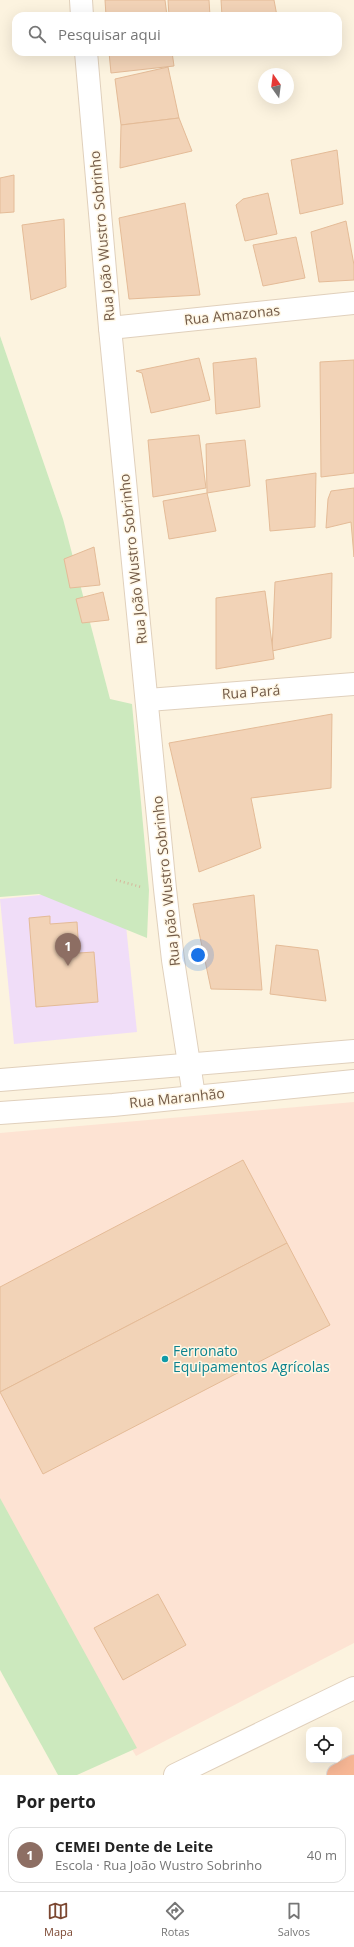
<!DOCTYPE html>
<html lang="pt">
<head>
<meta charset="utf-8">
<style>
  body { margin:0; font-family:"Open Sans",sans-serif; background:#f6f6f6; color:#222 }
  .controls { position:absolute; right:12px; bottom:12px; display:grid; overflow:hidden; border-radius:8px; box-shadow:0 4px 16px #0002 }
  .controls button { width:36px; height:36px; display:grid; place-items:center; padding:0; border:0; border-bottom:1px solid #e0e0e0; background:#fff; color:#222; font:20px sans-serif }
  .compass { position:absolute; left:258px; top:68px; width:36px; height:36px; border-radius:50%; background:#fff; box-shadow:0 4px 16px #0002; rotate:346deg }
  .you { position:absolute; left:198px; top:955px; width:14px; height:14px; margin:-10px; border:3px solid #fff; border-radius:50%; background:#1a73e8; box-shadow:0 0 0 6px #1a73e833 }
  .badge { display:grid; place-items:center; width:26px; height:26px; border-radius:50%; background:#7b4731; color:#fff; font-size:13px; font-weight:700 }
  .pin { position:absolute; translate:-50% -33px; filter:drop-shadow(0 1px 2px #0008) }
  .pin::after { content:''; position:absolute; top:21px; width:14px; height:12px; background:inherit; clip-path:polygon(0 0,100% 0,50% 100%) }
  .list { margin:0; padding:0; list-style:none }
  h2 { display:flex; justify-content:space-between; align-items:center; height:52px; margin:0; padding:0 16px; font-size:17px }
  h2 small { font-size:13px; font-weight:400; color:#767676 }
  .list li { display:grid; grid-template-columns:26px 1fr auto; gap:12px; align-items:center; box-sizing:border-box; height:56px; margin:0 8px 8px; padding:0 8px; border:1px solid #e0e0e0; border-radius:12px }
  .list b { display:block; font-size:15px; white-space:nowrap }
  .list p { margin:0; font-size:13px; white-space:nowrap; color:#767676 }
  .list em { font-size:13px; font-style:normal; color:#767676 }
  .icon { flex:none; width:22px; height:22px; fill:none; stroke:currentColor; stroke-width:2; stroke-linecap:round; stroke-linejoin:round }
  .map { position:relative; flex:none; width:354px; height:1775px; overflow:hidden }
  .search { position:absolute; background:#fff; box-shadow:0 4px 16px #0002; left:12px; right:12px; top:12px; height:44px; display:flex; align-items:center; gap:10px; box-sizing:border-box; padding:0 14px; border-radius:12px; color:#767676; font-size:15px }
  .sheet { height:116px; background:#fff }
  nav { display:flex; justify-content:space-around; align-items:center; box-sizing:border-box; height:56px; border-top:1px solid #e0e0e0; background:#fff; font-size:11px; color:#767676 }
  nav a { display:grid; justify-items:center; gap:2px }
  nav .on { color:#7b4731 }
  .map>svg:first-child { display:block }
  .commercial { fill:#fde3d3 }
  .education { fill:#f0ddf8 }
  .green { fill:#cce9be }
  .building { fill:#f2d3b7; stroke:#e4bb97 }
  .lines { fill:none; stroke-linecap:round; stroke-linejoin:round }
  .minor-casing { stroke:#e0d0bc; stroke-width:24 }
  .highway-casing { stroke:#ddd7d3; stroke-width:24 }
  .path { stroke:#d6b69b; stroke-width:2.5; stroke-dasharray:1 3; stroke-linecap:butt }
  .minor { stroke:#fff; stroke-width:22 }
  .highway { stroke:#f7b795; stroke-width:22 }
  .culture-dot { fill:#0f9aa8; stroke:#fff7e5; stroke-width:1.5 }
  .labels { text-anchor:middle; stroke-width:3; stroke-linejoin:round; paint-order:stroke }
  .street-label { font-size:14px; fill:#725a47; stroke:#fff7e5 }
  .culture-label { font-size:14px; fill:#0d838f; stroke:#fff7e5; text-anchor:start }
</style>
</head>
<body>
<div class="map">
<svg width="354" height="1775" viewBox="0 0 354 1775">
  <rect width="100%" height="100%" fill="#fcf3df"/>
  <path class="commercial" d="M 354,1102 L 354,1643 L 136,1756 L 0,1530 L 0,1133 Z"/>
  <path class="education" d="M 122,887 L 137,1032 L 14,1044 L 0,899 Z"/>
  <g class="green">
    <path d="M 0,336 L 63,519 L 110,699 L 132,704 L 149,890 L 147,938 L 39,894 L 0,897 Z"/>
    <path d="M 0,1498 L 137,1748 L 77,1775 L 58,1775 L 0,1670 Z"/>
  </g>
  <g class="building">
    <path d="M 105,0 L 165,0 L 167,16 L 106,16 Z"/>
    <path d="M 168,0 L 209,0 L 210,16 L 169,16 Z"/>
    <path d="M 221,0 L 274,0 L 277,16 L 222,16 Z"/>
    <path d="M 109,52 L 172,52 L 174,66 L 111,73 Z"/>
    <path d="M 168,67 L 179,118 L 121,125 L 115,79 Z"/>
    <path d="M 179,118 L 192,151 L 120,168 L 121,125 Z"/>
    <path d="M 337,150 L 343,204 L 300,214 L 291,160 Z"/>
    <path d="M 14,175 L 14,212 L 0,213 L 0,178 Z"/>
    <path d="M 268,193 L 277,234 L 245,241 L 236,205 L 243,199 Z"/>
    <path d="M 185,203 L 200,295 L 129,299 L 119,218 Z"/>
    <path d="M 64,219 L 66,287 L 31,300 L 22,225 Z"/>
    <path d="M 346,221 L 354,265 L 354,280 L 319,282 L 311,232 Z"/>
    <path d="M 296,237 L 305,278 L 263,286 L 253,245 Z"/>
    <path d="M 199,358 L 210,400 L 151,413 L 142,373 L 136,371 Z"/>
    <path d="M 256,358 L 260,407 L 216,414 L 213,363 Z"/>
    <path d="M 354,360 L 354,473 L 321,477 L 320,362 Z"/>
    <path d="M 199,435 L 206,488 L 153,497 L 148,440 Z"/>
    <path d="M 245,440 L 250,486 L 207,493 L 206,444 Z"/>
    <path d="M 316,473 L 315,527 L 270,531 L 266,480 Z"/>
    <path d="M 354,488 L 354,557 L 351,522 L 326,528 L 328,499 L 331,491 Z"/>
    <path d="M 207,493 L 216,531 L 169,539 L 163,501 Z"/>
    <path d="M 94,547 L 100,585 L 70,588 L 64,559 Z"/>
    <path d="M 332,573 L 331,638 L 272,651 L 275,582 Z"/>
    <path d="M 265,591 L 274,659 L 216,669 L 216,598 Z"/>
    <path d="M 103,592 L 109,620 L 82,623 L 76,599 Z"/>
    <path d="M 332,714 L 331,788 L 251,798 L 261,848 L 199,872 L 169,743 Z"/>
    <path d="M 254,895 L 262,990 L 211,989 L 193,904 Z"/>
    <path d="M 50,916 L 50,924 L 77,922 L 79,953 L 94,952 L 98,1002 L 36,1007 L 29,918 Z"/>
    <path d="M 276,945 L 318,950 L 326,1001 L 270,994 Z"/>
    <path d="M 243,1160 L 287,1243 L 0,1392 L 0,1287 Z"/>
    <path d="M 287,1243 L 330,1325 L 43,1474 L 0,1392 Z"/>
    <path d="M 158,1594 L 186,1645 L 123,1680 L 94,1628 Z"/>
  </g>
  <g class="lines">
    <defs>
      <g id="minor">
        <path d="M 81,0 L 82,16"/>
        <path d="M 86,52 L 110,328 L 165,889 L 173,960 L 194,1096"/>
        <path d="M 110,328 L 354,303"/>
        <path d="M 148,700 L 354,684"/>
        <path d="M 0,1080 L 354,1051"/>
        <path d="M 0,1113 L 113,1105 L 354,1081"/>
        <path d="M 175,1775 L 354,1688"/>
      </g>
      <path id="highway" d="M 338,1775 L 354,1766"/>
    </defs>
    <use href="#minor" class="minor-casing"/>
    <use href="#highway" class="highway-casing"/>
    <path class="path" d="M 116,880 L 141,887"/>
    <use href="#minor" class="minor"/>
    <use href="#highway" class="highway"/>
  </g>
  <circle class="culture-dot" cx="165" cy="1359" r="4"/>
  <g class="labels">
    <g class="street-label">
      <text transform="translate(102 236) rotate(-95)" y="5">Rua João Wustro Sobrinho</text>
      <text transform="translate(232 315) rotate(-6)" y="5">Rua Amazonas</text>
      <text transform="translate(133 559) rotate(-96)" y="5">Rua João Wustro Sobrinho</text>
      <text transform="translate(251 692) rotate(-4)" y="5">Rua Pará</text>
      <text transform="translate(166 881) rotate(-96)" y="5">Rua João Wustro Sobrinho</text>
      <text transform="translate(177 1098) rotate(-6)" y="5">Rua Maranhão</text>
    </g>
    <g class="culture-label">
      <text x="173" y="1356">Ferronato<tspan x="173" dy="16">Equipamentos Agrícolas</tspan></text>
    </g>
  </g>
</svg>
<div class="controls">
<button><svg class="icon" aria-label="locate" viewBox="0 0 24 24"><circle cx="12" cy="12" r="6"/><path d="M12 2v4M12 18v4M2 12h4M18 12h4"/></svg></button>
</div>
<svg class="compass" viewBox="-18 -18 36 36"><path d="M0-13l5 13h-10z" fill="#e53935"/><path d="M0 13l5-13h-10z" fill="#767676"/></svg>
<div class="you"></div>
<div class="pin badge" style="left:68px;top:966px;background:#8d6e63">1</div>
<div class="search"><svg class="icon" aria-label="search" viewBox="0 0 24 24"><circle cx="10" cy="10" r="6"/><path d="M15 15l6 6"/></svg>Pesquisar aqui</div>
</div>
<section class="sheet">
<h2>Por perto<small></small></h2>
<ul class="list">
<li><span class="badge" style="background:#8d6e63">1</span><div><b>CEMEI Dente de Leite</b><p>Escola · Rua João Wustro Sobrinho</p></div><em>40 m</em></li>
</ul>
</section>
<nav>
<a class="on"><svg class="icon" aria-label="map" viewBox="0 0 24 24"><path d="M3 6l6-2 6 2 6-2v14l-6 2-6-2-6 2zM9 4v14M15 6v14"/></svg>Mapa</a>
<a><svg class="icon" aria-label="directions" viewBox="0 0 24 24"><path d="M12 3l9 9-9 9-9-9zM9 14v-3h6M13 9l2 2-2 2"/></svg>Rotas</a>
<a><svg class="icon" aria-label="saved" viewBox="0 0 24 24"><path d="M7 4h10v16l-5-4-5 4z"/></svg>Salvos</a>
</nav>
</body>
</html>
